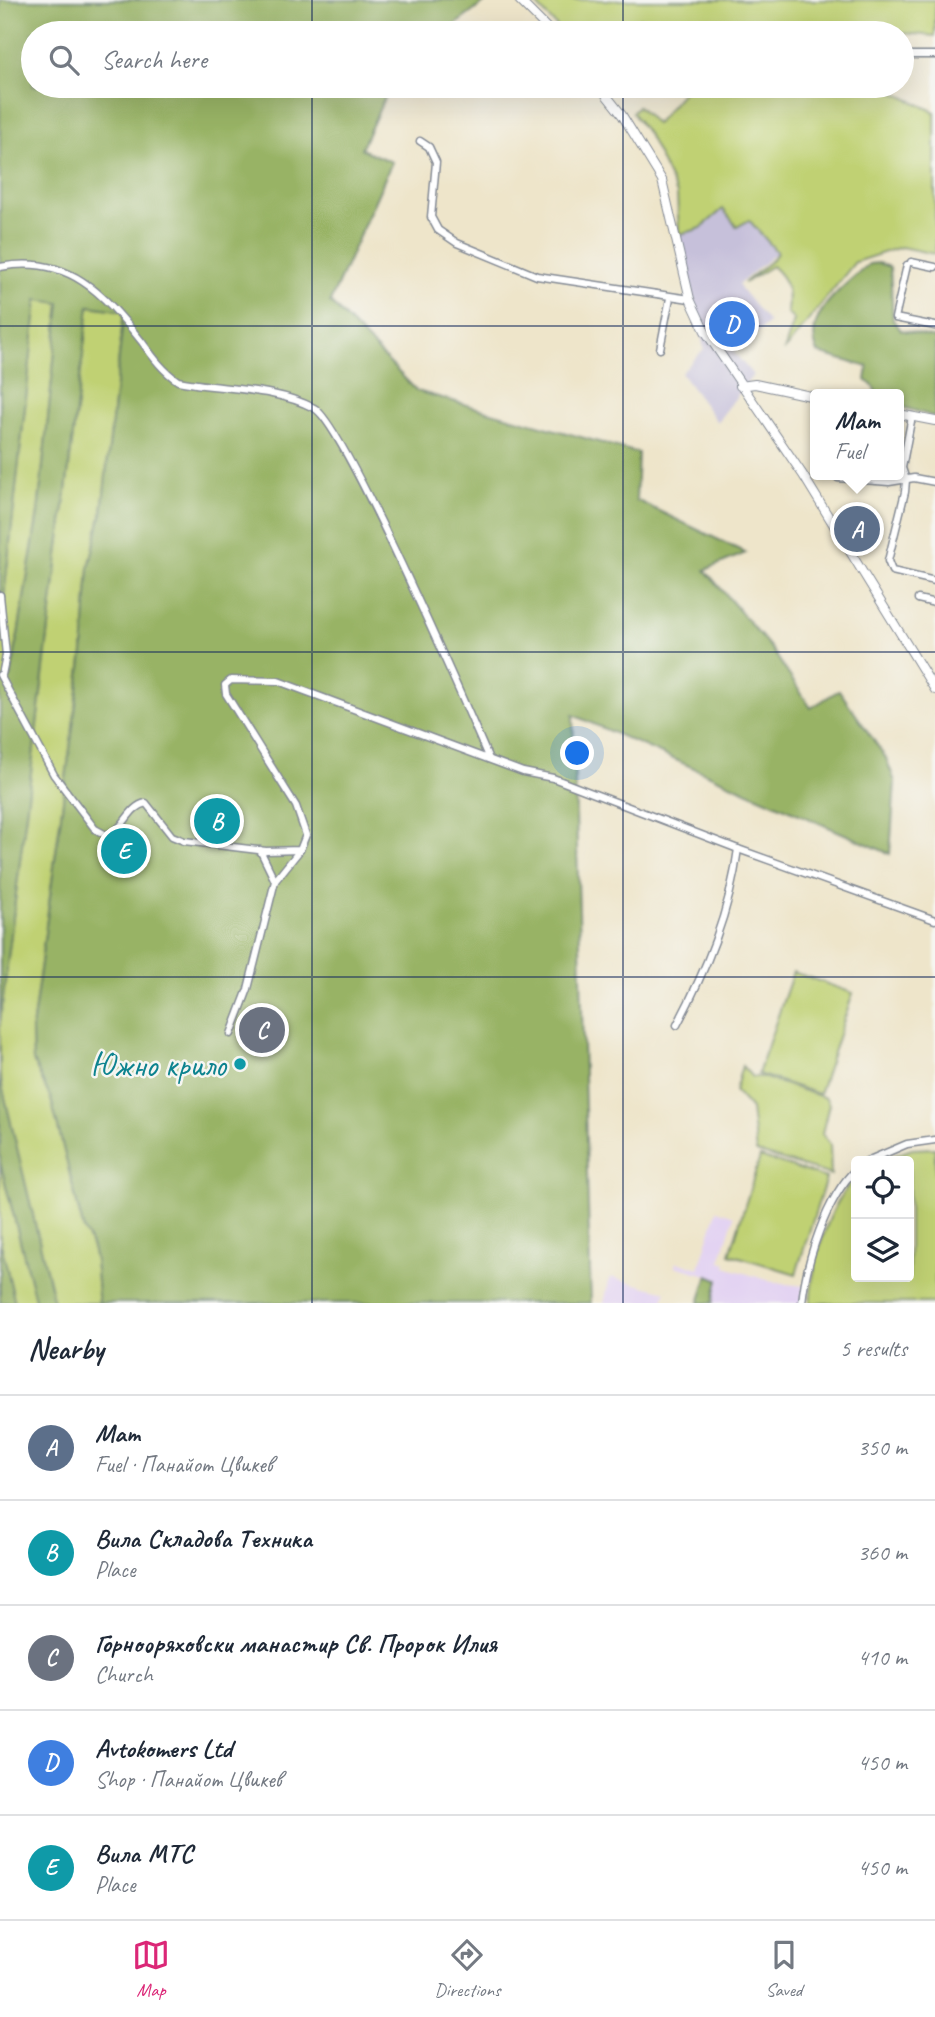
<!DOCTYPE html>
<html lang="en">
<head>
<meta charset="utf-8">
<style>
  body { margin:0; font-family:Caveat,sans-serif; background:#f6f6f7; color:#1f2937 }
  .controls { position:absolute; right:21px; bottom:21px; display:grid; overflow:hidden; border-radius:7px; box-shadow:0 7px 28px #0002 }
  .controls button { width:63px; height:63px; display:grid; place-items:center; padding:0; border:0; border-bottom:2px solid #e0e1e3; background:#fff; color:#1f2937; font:35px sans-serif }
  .you { position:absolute; left:578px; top:754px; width:24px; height:24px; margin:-18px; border:5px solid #fff; border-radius:50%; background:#1a73e8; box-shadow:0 0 0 10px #1a73e833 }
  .badge { display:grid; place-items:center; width:46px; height:46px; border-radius:50%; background:#db2777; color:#fff; font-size:23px; font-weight:700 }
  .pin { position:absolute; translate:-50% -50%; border:4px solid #fff; box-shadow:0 2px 7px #0006 }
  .popup { position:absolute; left:810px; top:389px; width:94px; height:91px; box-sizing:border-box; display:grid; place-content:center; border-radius:7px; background:#fff; filter:drop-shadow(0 2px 5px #0005); font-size:23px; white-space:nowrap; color:#747a83 }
  .popup b { font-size:26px; color:#1f2937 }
  .popup::after { content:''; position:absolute; left:50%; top:100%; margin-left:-14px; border:14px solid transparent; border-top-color:#fff }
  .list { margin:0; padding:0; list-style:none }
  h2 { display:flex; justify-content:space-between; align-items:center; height:91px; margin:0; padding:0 28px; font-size:30px }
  h2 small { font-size:23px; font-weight:400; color:#747a83 }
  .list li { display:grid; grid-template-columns:46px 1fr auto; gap:21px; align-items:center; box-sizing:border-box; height:105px; padding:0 28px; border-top:2px solid #e0e1e3 }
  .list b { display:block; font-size:26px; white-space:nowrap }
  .list p { margin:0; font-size:23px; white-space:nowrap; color:#747a83 }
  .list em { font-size:23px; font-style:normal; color:#747a83 }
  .icon { flex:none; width:38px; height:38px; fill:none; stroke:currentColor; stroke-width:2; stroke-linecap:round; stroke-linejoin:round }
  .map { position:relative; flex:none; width:935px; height:1303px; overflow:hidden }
  .search { position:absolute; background:#fff; box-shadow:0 7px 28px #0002; left:21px; right:21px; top:21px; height:77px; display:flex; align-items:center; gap:18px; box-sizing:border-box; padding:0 24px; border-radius:38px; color:#747a83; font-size:26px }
  .sheet { height:616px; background:#fff }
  nav { display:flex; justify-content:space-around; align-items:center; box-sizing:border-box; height:98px; border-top:2px solid #e0e1e3; background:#fff; font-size:19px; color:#747a83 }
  nav a { display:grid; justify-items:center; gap:4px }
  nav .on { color:#db2777 }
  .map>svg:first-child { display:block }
  .built { fill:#e3d3f2 }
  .industrial { fill:#c6c0da }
  .green { fill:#c0d173; stroke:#6e8068; stroke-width:2 }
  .forest { fill:#98b365; stroke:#5a7162; stroke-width:2 }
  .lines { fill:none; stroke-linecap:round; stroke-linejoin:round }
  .minor-casing { stroke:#848a94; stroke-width:9 }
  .tertiary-casing { stroke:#848a94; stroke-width:10 }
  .minor { stroke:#fff; stroke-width:6 }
  .tertiary { stroke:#fff; stroke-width:8 }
  .grid { fill:none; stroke:#1b2f5e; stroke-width:2; stroke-opacity:0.55 }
  .culture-dot { fill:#0f9aa8; stroke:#f6f6f2; stroke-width:2.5 }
  .labels { text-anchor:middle; stroke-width:5; stroke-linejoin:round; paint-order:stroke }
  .culture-label { font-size:33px; fill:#0d838f; stroke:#f6f6f2; text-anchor:end }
</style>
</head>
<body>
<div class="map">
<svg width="935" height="1303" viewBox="0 0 935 1303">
  <rect width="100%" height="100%" fill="#f6f6f2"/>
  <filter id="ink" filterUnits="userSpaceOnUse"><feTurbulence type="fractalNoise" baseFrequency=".0143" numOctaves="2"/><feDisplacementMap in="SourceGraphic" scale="14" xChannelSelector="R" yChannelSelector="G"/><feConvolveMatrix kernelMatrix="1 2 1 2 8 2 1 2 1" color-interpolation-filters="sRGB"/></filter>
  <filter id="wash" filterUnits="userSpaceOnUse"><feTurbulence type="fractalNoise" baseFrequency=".00686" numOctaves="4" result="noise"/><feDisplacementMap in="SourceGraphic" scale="28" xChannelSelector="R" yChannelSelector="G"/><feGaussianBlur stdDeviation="1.57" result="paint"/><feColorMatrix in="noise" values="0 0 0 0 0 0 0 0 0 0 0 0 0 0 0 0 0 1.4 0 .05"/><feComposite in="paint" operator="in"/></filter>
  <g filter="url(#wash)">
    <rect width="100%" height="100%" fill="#eee5ca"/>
    <g class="built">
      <path d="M 717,1210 L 734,1216 L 720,1261 L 726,1263 L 725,1267 L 777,1283 L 804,1286 L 802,1303 L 699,1303 L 707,1275 L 675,1266 L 676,1262 L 699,1268 Z"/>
      <path d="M 610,1277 L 666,1292 L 662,1303 L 604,1303 Z"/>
    </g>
    <path class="industrial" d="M 723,208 L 748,219 L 777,252 L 738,285 L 769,323 L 733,351 L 753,375 L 717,422 L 681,373 L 704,349 L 679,235 L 701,228 Z"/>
    <g class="green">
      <path d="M 532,0 L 935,0 L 935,36 L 902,33 L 654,33 L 640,18 L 615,33 L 563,33 Z"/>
      <path d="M 688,86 L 881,86 L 935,112 L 935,254 L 901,247 L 855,262 L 784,351 L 794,320 L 787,313 C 789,291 789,281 772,266 L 744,283 L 773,259 L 777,252 L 749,220 L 737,227 L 723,209 L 701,228 L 679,235 L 677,194 L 650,138 L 632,112 L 638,106 L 656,124 Z"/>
      <path d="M 37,299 L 60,302 L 38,513 L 11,678 L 0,681 L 0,632 Z"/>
      <path d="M 89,306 L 124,310 L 102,512 L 89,568 L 83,653 L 32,1029 L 33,1061 L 51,1099 L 84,1231 C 99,1255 95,1276 99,1303 L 54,1303 L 0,1077 L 0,1022 Z"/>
      <path d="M 793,972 L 853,993 L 819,1094 L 758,1074 Z"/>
      <path d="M 742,1066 L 752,1077 L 762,1077 L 826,1098 L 829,1104 L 822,1134 L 830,1144 L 831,1175 L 756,1152 L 751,1109 L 735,1091 Z"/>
      <path d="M 935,1148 L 935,1303 L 810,1303 C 813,1261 827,1208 856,1176 L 856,1277 L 909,1277 L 909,1161 L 879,1161 L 912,1149 Z"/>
      <path d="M 760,1157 L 826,1178 L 796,1274 L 730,1254 Z"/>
      <path d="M 0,1162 L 36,1303 L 15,1303 L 0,1240 Z"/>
    </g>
    <g class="forest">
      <path d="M 0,0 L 488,0 L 444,33 L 33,33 L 33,86 L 390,86 L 361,149 L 392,162 L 330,302 L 417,391 L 638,453 L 636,500 L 746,553 L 705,570 L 771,648 L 811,708 L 839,690 L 886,758 L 895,782 L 890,854 L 573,715 L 591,1303 L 99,1303 C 95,1276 99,1255 84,1231 L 51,1099 L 33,1061 L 32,1029 L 83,653 L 89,568 L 102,512 L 124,311 L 89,306 L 0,1022 L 0,681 L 11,678 L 38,513 L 60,303 L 37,300 L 0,632 Z"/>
      <path d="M 878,263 L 890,267 L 893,320 L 901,330 L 935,338 L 935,417 L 899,406 L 899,394 L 876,394 L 875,388 L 866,380 L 868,367 L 818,353 C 801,315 844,286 869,264 Z"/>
      <path d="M 0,1077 L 54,1303 L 36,1303 L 0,1162 Z"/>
      <path d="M 0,1240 L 15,1303 L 0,1303 Z"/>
      <path d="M 708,1275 L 718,1279 L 713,1303 L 699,1303 Z"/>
    </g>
  </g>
  <g filter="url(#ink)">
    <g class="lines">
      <defs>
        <g id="minor">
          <path d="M 902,55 L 935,55"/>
          <path d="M 420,141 L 429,147 L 436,162 L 431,217 L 438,230 L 457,243 L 537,276 L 690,299"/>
          <path d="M 911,262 L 935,267"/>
          <path d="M 907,265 L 895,318 L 935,326"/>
          <path d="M 0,267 C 69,254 103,293 142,342 C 153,357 163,371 178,381 C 222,390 274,387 314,408 C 343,422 468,711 489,759"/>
          <path d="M 660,349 L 670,298"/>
          <path d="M 912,416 L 902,468 L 906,480 L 905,492 L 888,561 L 892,571 L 935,581"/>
          <path d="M 838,478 L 889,482 L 914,478 L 935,482"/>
          <path d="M 0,595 L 6,655 L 2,675"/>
          <path d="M 918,599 L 935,603"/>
          <path d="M 0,675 L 54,775 L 95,829 L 106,835 C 125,831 127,807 146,803 L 172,836 L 184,841 L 266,851 L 300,850 L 306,835 L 296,806 L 226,694 L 225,685 L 231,680 L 278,681 L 523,772 L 553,778 L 738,849 L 935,920"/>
          <path d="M 260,850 L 275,881"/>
          <path d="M 677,1025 C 706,970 730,912 738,849"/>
          <path d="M 231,1034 L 248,989 L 275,881 L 300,850"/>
          <path d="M 867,1161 L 907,1144 L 935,1140"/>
          <path d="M 802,1303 C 806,1261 826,1198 856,1169"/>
        </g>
        <g id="tertiary">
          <path d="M 519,0 L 552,33"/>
          <path d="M 599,86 L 622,115 L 662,180 L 690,299 L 705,331 L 803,475 L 935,690"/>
          <path d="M 740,386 L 755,384 L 815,397"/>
          <path d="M 899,414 L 935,421"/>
        </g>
      </defs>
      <use href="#minor" class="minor-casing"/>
      <use href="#tertiary" class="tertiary-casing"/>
      <use href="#minor" class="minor"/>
      <use href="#tertiary" class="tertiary"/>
    </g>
  </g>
  <path class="grid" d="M 312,0 L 312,33M 623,0 L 623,33M 312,86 L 312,1303M 623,86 L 623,1303M 0,326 L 935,326M 0,652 L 935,652M 0,977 L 935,977"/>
  <circle class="culture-dot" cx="240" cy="1064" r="7"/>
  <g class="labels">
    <g class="culture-label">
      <text x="226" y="1076">Южно крило</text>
    </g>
  </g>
</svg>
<div class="controls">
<button><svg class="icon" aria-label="locate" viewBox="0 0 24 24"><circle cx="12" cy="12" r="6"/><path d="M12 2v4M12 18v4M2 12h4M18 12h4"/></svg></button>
<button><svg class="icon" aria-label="layers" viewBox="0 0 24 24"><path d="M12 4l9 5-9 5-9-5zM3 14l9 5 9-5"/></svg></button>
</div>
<div class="you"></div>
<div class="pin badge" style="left:857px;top:529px;background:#5c6f8a">A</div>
<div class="popup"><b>Мат</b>Fuel</div>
<div class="pin badge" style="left:217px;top:821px;background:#0f9aa8">B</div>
<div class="pin badge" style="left:262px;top:1030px;background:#6b7280">C</div>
<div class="pin badge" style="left:732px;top:324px;background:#3f7fe0">D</div>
<div class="pin badge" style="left:124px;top:851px;background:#0f9aa8">E</div>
<div class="search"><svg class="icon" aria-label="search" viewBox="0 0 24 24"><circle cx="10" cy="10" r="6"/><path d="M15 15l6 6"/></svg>Search here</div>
</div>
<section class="sheet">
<h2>Nearby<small>5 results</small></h2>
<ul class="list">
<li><span class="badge" style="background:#5c6f8a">A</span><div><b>Мат</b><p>Fuel · Панайот Цвикев</p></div><em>350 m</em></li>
<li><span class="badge" style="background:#0f9aa8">B</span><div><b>Вила Складова Техника</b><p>Place</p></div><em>360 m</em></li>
<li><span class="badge" style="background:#6b7280">C</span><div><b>Горнооряховски манастир Св. Пророк Илия</b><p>Church</p></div><em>410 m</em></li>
<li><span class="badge" style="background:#3f7fe0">D</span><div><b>Avtokomers Ltd</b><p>Shop · Панайот Цвикев</p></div><em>450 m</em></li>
<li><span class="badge" style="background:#0f9aa8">E</span><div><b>Вила МТС</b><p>Place</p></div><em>450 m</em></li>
</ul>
</section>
<nav>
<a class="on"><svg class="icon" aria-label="map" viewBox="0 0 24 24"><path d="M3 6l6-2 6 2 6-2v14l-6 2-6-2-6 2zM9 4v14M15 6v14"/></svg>Map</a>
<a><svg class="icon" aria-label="directions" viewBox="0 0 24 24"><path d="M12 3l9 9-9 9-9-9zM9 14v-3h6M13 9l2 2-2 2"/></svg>Directions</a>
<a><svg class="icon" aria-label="saved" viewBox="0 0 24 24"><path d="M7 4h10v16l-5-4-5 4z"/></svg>Saved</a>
</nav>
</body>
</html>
